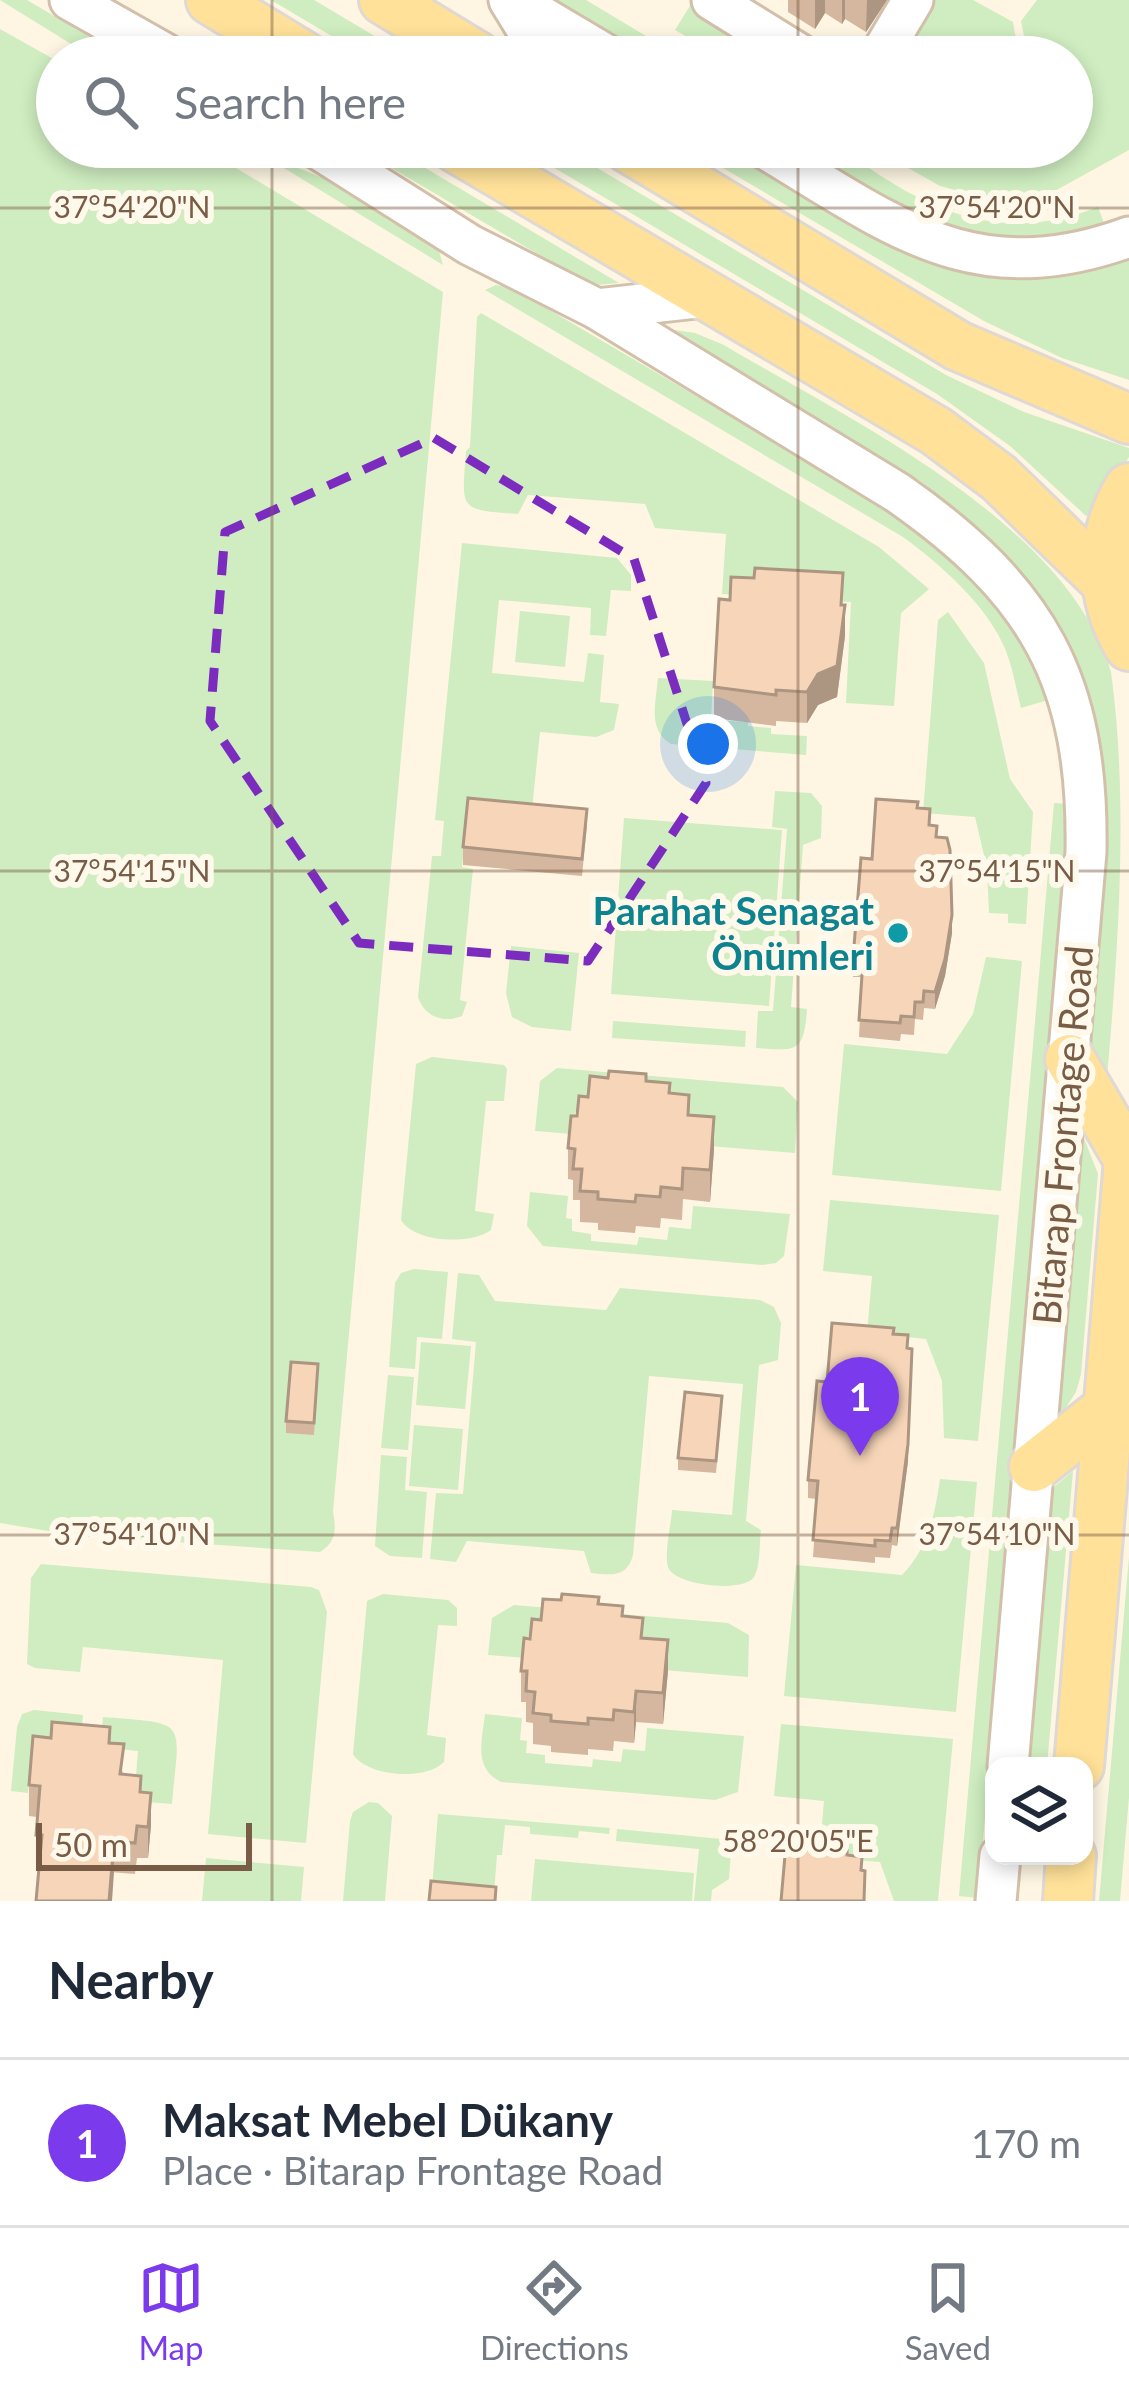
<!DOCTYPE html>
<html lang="en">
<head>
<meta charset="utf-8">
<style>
  body { margin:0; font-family:Lato,sans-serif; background:#f2f2f3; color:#1f2937 }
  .controls { position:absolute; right:36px; bottom:36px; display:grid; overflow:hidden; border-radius:24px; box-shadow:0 6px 18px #0003 }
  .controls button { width:108px; height:108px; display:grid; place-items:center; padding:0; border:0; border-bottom:3px solid #e0e1e3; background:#fff; color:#1f2937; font:60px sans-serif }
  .scale { position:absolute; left:36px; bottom:30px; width:216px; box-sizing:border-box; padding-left:12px; border:6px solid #795c46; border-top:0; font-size:33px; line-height:42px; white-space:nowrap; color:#795c46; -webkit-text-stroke:9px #fff9eb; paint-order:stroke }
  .you { position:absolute; left:708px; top:744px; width:42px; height:42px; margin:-30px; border:9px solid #fff; border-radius:50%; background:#1a73e8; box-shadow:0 0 0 18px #1a73e833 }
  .badge { display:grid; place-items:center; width:78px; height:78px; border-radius:50%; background:#7c3aed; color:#fff; font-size:39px; font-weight:700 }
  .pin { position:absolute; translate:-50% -99px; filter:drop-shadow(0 3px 6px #0008) }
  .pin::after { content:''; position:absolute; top:63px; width:42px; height:36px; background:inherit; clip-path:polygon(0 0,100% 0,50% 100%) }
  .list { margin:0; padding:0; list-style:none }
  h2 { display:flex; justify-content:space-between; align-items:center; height:156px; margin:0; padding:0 48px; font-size:51px }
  h2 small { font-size:39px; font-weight:400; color:#747a83 }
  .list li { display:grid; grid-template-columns:78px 1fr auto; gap:36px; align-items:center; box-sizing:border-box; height:168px; padding:0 48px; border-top:3px solid #e0e1e3 }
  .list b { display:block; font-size:45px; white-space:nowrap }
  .list p { margin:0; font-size:39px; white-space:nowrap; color:#747a83 }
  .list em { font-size:39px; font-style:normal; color:#747a83 }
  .icon { flex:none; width:66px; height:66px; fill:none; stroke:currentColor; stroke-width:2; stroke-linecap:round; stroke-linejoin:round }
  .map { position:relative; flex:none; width:1129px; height:1901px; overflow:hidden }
  .search { position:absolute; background:#fff; box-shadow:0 6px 18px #0003; left:36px; right:36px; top:36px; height:132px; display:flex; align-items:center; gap:30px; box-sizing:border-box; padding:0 42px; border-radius:66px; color:#747a83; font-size:45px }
  .sheet { height:324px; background:#fff }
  nav { display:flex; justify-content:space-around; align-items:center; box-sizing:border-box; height:168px; border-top:3px solid #e0e1e3; background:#fff; font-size:33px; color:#747a83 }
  nav a { display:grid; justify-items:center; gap:6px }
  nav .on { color:#7c3aed }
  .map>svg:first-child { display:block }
  .green { fill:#cfedc0 }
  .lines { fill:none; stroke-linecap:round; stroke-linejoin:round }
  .minor-casing { stroke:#d3c0aa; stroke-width:45 }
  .major-casing { stroke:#dfd8d3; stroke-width:54 }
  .minor { stroke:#fff; stroke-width:39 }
  .major { stroke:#ffe199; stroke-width:48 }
  .wall { fill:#d4b79e }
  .shaded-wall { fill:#ac9581 }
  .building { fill:#f6d5b8; stroke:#ac9581; stroke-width:3 }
  .marked { fill:none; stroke:#7b2cbf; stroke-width:9; stroke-dasharray:24 15; stroke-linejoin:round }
  .ticks { fill:none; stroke:#795c46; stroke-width:3; stroke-opacity:0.45 }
  .culture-dot { fill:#0f9aa8; stroke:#fff9eb; stroke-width:4.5 }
  .labels { text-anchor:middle; stroke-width:12; stroke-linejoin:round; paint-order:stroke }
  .culture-label { font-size:39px; font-weight:bold; fill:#0d838f; stroke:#fff9eb; text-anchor:end }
  .street-label { font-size:39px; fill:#795c46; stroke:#fff9eb }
  .ticks-label { font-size:30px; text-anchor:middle; fill:#795c46; stroke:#fff9eb; stroke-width:12; stroke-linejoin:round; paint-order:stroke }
</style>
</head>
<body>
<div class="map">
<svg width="1129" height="1901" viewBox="0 0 1129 1901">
  <rect width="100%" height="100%" fill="#fef6e3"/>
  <g class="green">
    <path d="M 0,0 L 27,0 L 110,49 L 105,57 L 92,57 Z"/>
    <path d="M 271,0 L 314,0 L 410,57 L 367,57 Z"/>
    <path d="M 554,0 L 586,0 L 681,57 L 650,57 Z"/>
    <path d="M 926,0 L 973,0 L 1013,22 L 1019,57 L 892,57 Z"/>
    <path d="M 1037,0 L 1129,0 L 1129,150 L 1042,198 L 1004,203 L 940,186 L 871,147 L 1072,147 L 1072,57 L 1028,57 L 1021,21 Z"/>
    <path d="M 691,4 L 774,57 L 722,57 L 675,30 Z"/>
    <path d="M 0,29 L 57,61 L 57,147 L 201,147 L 443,292 L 333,1511 C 336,1528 337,1542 320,1552 L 72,1535 L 0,1523 Z"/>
    <path d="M 356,147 L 390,147 L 619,283 L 597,285 L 580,279 Z"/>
    <path d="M 519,147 L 562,147 L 946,375 L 1024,412 L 1129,448 L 1129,457 L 1092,515 L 1086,516 L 1010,446 L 937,394 Z"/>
    <path d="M 687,147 L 725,147 L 901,250 L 972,275 L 1056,276 L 1129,255 L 1129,380 L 1062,358 L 984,321 Z"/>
    <path d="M 802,147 C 845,147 859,163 894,184 C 962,225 1023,236 1098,207 L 1104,223 C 983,266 902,206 802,147 Z"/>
    <path d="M 256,151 L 328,180 L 427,239 L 439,251 L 443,265 Z"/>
    <path d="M 496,285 L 512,288 L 887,508 L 953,558 L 1004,617 L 1035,670 L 1048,700 L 1021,708 C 1016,689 1013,669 1006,651 C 987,605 942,566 903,537 L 485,290 Z"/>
    <path d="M 481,313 L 879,547 L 929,589 L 901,613 L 894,706 L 846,703 L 851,602 L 722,594 L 726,534 L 655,528 L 645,504 L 528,495 L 518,514 C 457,510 462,509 466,451 L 470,447 L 477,317 Z"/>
    <path d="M 661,328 L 695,333 L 724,345 C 848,419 1068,523 1111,672 C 1129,801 1118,956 1106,1088 L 1091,1047 L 1106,858 L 1105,773 L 1090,702 L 1046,607 L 996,544 L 922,482 Z"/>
    <path d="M 462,543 L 617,558 L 631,575 L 631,591 L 611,590 L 606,636 L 590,635 L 591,608 L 499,600 L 492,673 L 584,682 L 588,653 L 604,655 L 600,702 L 619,704 L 614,730 L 596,737 L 540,732 L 531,819 L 467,813 L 462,867 L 473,869 L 460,1000 L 467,1002 L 462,1016 C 443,1024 424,1016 418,997 L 432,856 L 441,856 L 444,821 L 435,820 Z"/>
    <path d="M 520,611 L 570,616 L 565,667 L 515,662 Z"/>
    <path d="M 948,612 L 984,663 L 1010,779 L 1033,812 L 1026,924 L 1008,923 L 1008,914 L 989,913 L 987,868 L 975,817 L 923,813 L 938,620 Z"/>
    <path d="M 658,678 L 713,681 L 711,720 L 748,722 L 748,726 L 771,728 L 771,734 L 807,736 L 806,755 L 671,744 C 647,729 656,703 658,678 Z"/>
    <path d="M 775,791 L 811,793 L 822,806 L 821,838 L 803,845 L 791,1007 L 807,1009 C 804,1053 797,1051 756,1048 L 758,1011 L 773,1011 L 787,829 L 772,827 Z"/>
    <path d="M 1054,803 L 1068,804 L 1070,842 L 978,1898 L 959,1896 Z"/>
    <path d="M 624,818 L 782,830 L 769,1006 L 611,994 Z"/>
    <path d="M 511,946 L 579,953 L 571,1031 L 532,1027 L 512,1017 L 506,993 Z"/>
    <path d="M 986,957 L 1022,961 L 1001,1191 L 832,1175 L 844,1044 L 947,1054 L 973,1014 Z"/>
    <path d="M 613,1021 L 746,1031 L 745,1047 L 612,1038 Z"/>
    <path d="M 432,1057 L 504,1065 L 507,1069 L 504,1101 L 486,1101 L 475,1211 L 494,1214 L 491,1230 C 471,1245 415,1243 401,1220 L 416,1064 Z"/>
    <path d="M 557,1068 L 783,1087 L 798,1102 L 795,1153 L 698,1145 L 582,1112 L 575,1112 L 572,1134 L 535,1131 L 540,1081 Z"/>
    <path d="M 1082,1133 L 1098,1174 L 1081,1374 L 1076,1392 L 1059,1418 Z"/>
    <path d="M 530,1192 L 568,1196 L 566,1218 L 572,1219 L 572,1231 L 591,1234 L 591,1241 L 637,1245 L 639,1237 L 667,1240 L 669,1227 L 691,1229 L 693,1206 L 790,1214 L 784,1256 L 776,1263 L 762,1265 L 543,1246 L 527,1226 Z"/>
    <path d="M 830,1200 L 999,1215 L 978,1441 L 944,1438 L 942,1381 L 926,1339 L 867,1333 L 872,1276 L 823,1271 Z"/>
    <path d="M 414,1269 L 448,1272 L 442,1339 L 417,1337 L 415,1369 L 389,1367 L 395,1283 L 401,1273 Z"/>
    <path d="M 458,1273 L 479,1275 L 495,1301 L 606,1310 L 620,1288 L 760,1300 L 774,1307 L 781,1323 L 778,1360 L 759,1365 L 746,1521 L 761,1530 C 759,1543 761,1566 754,1577 C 744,1593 674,1586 668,1567 C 664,1552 671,1526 672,1510 L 732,1515 L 743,1384 L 649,1376 L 633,1555 C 627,1578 611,1575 591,1573 L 584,1551 L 467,1541 L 456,1562 L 430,1559 L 436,1493 L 463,1494 L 476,1342 L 452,1339 Z"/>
    <path d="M 421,1342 L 471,1346 L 465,1409 L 416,1405 Z"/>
    <path d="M 388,1375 L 414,1377 L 408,1450 L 381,1448 Z"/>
    <path d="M 414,1425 L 463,1429 L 458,1490 L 409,1486 Z"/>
    <path d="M 381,1455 L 407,1457 L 405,1490 L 427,1492 L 422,1558 L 390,1556 L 375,1546 Z"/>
    <path d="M 1073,1471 L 1047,1766 L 1027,1766 L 1050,1501 L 1055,1486 Z"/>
    <path d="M 940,1479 L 977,1482 L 956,1712 L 784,1696 L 796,1565 L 902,1575 C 928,1549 935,1514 940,1479 Z"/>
    <path d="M 1129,1557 L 1129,1797 L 1120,1901 L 1099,1901 Z"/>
    <path d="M 41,1564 L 311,1587 L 319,1590 L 327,1612 L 306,1843 L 208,1834 L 223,1660 L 83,1647 L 80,1672 L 35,1668 L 27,1664 L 31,1578 Z"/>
    <path d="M 383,1594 L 448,1600 L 457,1608 L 457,1626 L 438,1625 L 427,1735 L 446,1738 L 444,1762 C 426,1781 367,1777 353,1754 L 367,1601 Z"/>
    <path d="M 514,1605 L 728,1623 L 749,1635 L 748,1677 L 651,1669 L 535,1636 L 528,1636 L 526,1658 L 488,1655 L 492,1618 Z"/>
    <path d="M 34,1710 L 83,1715 L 80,1746 L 33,1742 L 28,1793 L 11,1791 L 17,1727 L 22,1714 Z"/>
    <path d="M 485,1714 L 522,1718 L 520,1740 L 527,1741 L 526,1753 L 545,1755 L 545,1763 L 592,1767 L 593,1759 L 621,1762 L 623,1749 L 645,1751 L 647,1728 L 744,1736 L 738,1792 L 715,1800 L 501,1782 C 473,1768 482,1741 485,1714 Z"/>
    <path d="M 103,1717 C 191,1724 179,1719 172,1804 L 134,1801 L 138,1751 L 100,1747 Z"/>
    <path d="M 781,1724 L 953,1739 L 938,1901 L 894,1901 L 880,1862 L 819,1857 L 824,1801 L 774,1796 Z"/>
    <path d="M 369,1802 L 378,1803 L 392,1816 L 385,1901 L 343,1901 L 350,1821 L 353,1812 Z"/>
    <path d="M 438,1814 L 610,1828 L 609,1834 L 579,1831 L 578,1838 L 530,1834 L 530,1827 L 505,1825 L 502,1855 L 497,1855 L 494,1893 L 432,1888 Z"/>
    <path d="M 617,1829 L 722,1839 L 731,1852 L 729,1879 L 712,1890 L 711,1901 L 694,1901 L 699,1849 L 616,1841 Z"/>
    <path d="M 206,1858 L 304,1867 L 301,1901 L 202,1901 Z"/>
    <path d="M 535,1859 L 694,1873 L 692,1901 L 531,1901 Z"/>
  </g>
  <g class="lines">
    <defs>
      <g id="minor">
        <path d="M 70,0 L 171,57"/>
        <path d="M 509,0 L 544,57"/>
        <path d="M 514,0 L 610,57"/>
        <path d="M 712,0 L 804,57"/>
        <path d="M 879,57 L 913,0"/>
        <path d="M 315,147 L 470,245 L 597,309 L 898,493 C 1038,591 1089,680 1086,852 L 1008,1766"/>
        <path d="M 762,147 C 891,224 972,294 1129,237"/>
        <path d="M 597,309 L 705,297"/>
        <path d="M 996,1901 L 1000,1856"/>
      </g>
      <g id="major">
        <path d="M 211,0 L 305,57"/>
        <path d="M 384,0 L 478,57"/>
        <path d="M 455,147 L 936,431 L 999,478 L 1106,582"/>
        <path d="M 627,147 L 958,346 L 1129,419"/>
        <path d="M 1129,488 C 1099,538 1099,596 1129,646"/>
        <path d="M 1070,1059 L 1129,1160"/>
        <path d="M 1034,1467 L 1111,1406"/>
        <path d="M 1079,1766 L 1129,1160"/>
        <path d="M 1068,1901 L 1071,1856"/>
      </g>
    </defs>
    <use href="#minor" class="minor-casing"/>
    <use href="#major" class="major-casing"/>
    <use href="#minor" class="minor"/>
    <use href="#major" class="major"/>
  </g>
  <g class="wall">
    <path d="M 788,0 L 887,0 L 866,32 L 845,19 L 842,24 L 825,13 L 815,29 L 788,12 Z"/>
    <path d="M 730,600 L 843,605 L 845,636 L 837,697 L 818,705 L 807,723 L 776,721 L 776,726 L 714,718 L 714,687 Z"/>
    <path d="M 917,808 L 937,837 L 952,933 L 945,976 L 935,1009 L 924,1008 L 923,1020 L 915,1019 L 914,1035 L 901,1034 L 900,1041 L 859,1037 L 862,977 L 853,977 L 853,959 L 872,859 Z"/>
    <path d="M 587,826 L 582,876 L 463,865 L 463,847 Z"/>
    <path d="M 646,1081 L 670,1093 L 714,1149 L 710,1202 L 683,1199 L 682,1220 L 661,1218 L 660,1228 L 636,1226 L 635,1233 L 598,1230 L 598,1223 L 580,1222 L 580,1200 L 573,1200 L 573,1180 L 568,1179 L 568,1148 L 588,1097 Z"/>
    <path d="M 894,1334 L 908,1349 L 908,1461 L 897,1546 L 892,1545 L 890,1558 L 875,1557 L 875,1563 L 813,1557 L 817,1499 L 808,1498 L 808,1480 L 827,1382 Z"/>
    <path d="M 318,1375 L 314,1435 L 286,1433 L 286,1421 Z"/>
    <path d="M 722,1407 L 716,1473 L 678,1470 L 678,1458 Z"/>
    <path d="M 599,1604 L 623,1616 L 668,1671 L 663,1724 L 636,1722 L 634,1743 L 614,1741 L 613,1751 L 588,1749 L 588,1755 L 551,1752 L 551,1746 L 533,1744 L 533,1723 L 526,1722 L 526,1702 L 521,1702 L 521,1671 L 530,1639 L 541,1620 Z"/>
    <path d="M 110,1743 L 124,1775 L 141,1793 L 151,1825 L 148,1858 L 137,1858 L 135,1874 L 36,1866 L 37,1817 L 29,1816 L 29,1785 Z"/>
  </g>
  <g class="shaded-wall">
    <path d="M 815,0 L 825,0 L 825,13 L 815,29 Z"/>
    <path d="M 842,0 L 845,0 L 845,19 L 842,24 Z"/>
    <path d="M 867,0 L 887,0 L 866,32 Z"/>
    <path d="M 845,605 L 845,636 L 837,697 L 818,705 L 807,723 L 807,692 Z"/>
    <path d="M 952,915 L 952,933 L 945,976 L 935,1009 L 935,992 Z"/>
    <path d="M 714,1117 L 714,1149 L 710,1202 L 710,1170 Z"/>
    <path d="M 912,1349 L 908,1461 L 897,1546 L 897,1528 Z"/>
    <path d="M 668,1640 L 668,1671 L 663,1724 L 663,1693 Z"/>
    <path d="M 636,1691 L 636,1722 L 634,1743 L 634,1712 Z"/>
    <path d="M 151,1793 L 151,1825 L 148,1858 L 148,1827 Z"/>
    <path d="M 114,1841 L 114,1872 L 112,1901 L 109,1901 Z"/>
  </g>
  <g class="building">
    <path d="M 755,568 L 843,573 L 841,605 L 845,605 L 837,666 L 818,674 L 807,692 L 776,690 L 776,695 L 714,687 L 719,599 L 730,600 L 731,577 L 754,578 Z"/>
    <path d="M 468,798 L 587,809 L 582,859 L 463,847 Z"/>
    <path d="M 876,799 L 918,802 L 917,808 L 930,809 L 929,825 L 937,826 L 936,837 L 947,838 L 950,850 L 952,915 L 945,959 L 935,992 L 924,991 L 923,1002 L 915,1002 L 914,1017 L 901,1016 L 900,1023 L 859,1020 L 863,960 L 853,959 L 861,858 L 872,859 Z"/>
    <path d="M 609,1071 L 646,1074 L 646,1081 L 670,1083 L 669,1093 L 689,1095 L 688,1115 L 714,1117 L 710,1170 L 683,1168 L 682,1189 L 661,1187 L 660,1197 L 636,1195 L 635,1202 L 598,1199 L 598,1192 L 580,1191 L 582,1169 L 573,1169 L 575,1149 L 568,1148 L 571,1116 L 577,1116 L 579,1096 L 588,1097 L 590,1076 L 608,1078 Z"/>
    <path d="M 832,1323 L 894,1328 L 893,1334 L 908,1335 L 907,1348 L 912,1349 L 908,1444 L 897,1528 L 892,1528 L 890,1541 L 875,1540 L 875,1546 L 813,1540 L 818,1481 L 808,1480 L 817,1381 L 827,1382 Z"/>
    <path d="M 291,1362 L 318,1364 L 314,1423 L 286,1421 Z"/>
    <path d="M 685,1392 L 722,1396 L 716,1461 L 678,1458 Z"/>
    <path d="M 562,1594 L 599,1597 L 598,1604 L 623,1606 L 622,1616 L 643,1618 L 641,1638 L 668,1640 L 663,1693 L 636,1691 L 634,1712 L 614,1710 L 613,1720 L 588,1718 L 588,1724 L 551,1721 L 551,1715 L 533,1713 L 535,1692 L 526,1691 L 527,1671 L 521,1671 L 524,1638 L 530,1639 L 532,1619 L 541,1620 L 543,1599 L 561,1600 Z"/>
    <path d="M 52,1722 L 110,1727 L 109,1743 L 124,1744 L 120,1774 L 141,1776 L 140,1792 L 151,1793 L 148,1827 L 137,1826 L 135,1843 L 114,1841 L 109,1901 L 36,1901 L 42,1835 L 36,1835 L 40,1786 L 29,1785 L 33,1736 L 51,1738 Z"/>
    <path d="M 786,1844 L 847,1850 L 847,1855 L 862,1857 L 861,1870 L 865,1871 L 864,1901 L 781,1901 Z"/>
    <path d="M 431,1881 L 496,1887 L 495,1901 L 429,1901 Z"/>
  </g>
  <path class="marked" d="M 434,438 L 634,559 L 706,783 L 588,961 L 359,943 L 210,721 L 225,532 Z"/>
  <path class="ticks" d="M 272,0 L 272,57M 798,0 L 798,57M 272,147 L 272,1901M 798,147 L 798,1901M 0,208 L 1129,208M 0,871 L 1129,871M 0,1535 L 1129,1535"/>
  <circle class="culture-dot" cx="898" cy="933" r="12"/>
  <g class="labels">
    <g class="culture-label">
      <text x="874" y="925">Parahat Senagat<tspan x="874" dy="45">Önümleri</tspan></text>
    </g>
    <g class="street-label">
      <text transform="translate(1063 1135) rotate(-85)" y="14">Bitarap Frontage Road</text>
    </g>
  </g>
  <g class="ticks-label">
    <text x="132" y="218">37°54'20"N</text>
    <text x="997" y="218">37°54'20"N</text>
    <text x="132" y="882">37°54'15"N</text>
    <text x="997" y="882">37°54'15"N</text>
    <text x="132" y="1545">37°54'10"N</text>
    <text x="997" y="1545">37°54'10"N</text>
    <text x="798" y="1852">58°20'05"E</text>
  </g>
</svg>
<div class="controls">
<button><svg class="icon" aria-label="layers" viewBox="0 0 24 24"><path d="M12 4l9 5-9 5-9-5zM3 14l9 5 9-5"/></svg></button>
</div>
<div class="scale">50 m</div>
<div class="you"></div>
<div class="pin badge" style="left:860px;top:1456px">1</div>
<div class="search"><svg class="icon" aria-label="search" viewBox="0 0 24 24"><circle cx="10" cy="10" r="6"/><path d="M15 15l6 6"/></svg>Search here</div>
</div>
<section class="sheet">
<h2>Nearby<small></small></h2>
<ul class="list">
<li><span class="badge">1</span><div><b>Maksat Mebel Dükany</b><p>Place · Bitarap Frontage Road</p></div><em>170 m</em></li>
</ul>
</section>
<nav>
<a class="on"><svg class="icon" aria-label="map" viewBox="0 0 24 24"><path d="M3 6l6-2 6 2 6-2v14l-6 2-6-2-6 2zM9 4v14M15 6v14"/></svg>Map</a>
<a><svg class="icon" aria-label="directions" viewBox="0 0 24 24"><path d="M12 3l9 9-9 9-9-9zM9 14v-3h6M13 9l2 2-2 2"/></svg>Directions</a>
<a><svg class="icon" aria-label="saved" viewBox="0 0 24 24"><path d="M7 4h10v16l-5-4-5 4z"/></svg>Saved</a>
</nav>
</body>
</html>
